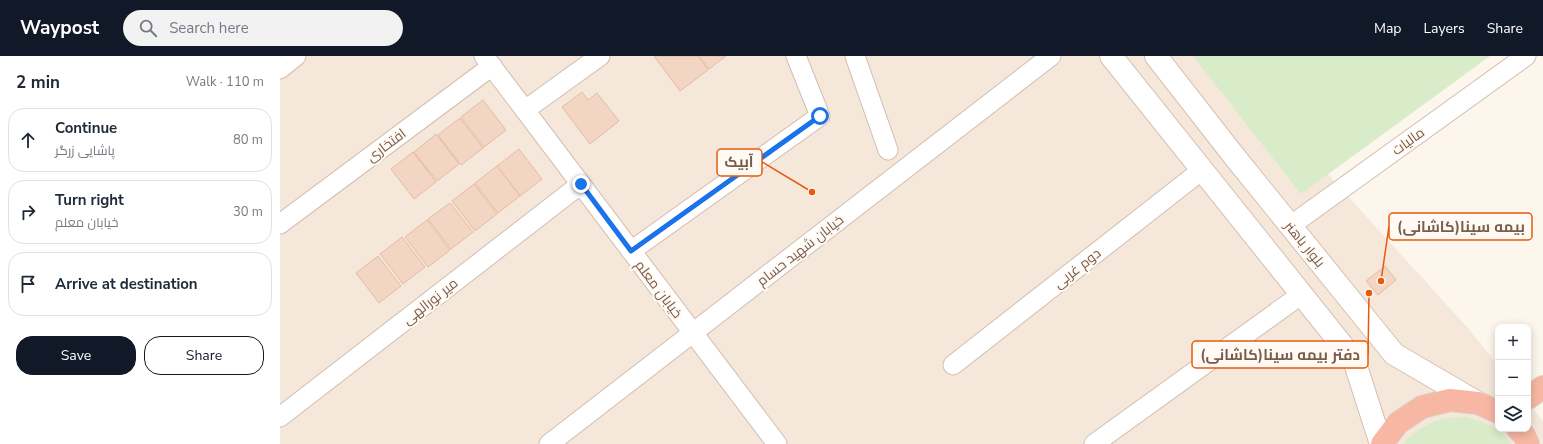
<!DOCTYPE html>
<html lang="en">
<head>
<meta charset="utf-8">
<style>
  body { margin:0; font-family:"Nunito Sans",Cairo,sans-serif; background:#f2f2f3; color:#1f2937 }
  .controls { position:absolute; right:12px; bottom:12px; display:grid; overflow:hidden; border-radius:8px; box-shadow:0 2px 10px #0003 }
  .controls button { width:36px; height:36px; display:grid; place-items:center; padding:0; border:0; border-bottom:1px solid #e0e1e3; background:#fff; color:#1f2937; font:20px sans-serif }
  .stop { position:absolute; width:12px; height:12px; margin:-9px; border:3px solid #1a73e8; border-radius:50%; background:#fff }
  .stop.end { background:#1a73e8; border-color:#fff; box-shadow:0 1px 4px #0008 }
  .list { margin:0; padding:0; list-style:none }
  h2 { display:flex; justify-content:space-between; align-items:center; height:52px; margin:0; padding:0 16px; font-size:17px }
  h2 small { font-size:13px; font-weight:400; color:#747a83 }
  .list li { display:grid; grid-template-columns:26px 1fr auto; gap:12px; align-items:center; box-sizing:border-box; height:64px; margin:0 8px 8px; padding:0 8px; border:1px solid #e0e1e3; border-radius:16px }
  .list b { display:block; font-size:15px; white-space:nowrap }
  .list p { margin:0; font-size:13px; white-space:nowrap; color:#747a83 }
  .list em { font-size:13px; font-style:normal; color:#747a83 }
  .actions { display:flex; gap:8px; padding:12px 16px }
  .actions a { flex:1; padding:9px 0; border:1px solid #111827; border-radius:16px; text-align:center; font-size:14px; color:#111827 }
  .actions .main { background:#111827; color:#fff }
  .icon { flex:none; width:22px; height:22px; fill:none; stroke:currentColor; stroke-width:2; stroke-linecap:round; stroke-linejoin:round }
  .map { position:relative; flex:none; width:1263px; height:388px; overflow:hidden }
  header { display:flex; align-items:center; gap:24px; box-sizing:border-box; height:56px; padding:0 20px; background:#111827; color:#fff }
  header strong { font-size:19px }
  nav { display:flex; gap:22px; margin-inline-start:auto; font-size:14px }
  .search { width:280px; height:36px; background:#f2f2f3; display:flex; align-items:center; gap:10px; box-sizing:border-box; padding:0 14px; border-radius:22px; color:#747a83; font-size:15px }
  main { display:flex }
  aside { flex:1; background:#fff }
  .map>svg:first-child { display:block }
  .residential { fill:#f5e8da }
  .green { fill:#d8ecc9 }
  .building { fill:#f3d5c3; stroke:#e6bba3 }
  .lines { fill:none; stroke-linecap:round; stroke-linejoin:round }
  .street-casing { stroke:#d1beb0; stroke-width:21 }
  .secondary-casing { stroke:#d6c0b0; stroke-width:24 }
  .highway-casing { stroke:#dad1cd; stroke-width:24 }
  .street { stroke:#fff; stroke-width:19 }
  .secondary { stroke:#fff; stroke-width:22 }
  .highway { stroke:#f7b7a3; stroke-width:22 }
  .route { stroke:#1a73e8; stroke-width:5 }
  .labels { text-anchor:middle; stroke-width:4; stroke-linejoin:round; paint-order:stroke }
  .street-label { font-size:14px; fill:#7a5c4d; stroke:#fffaf3 }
  .leader { fill:none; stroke:#e8590c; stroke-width:1.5 }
  .callout-dot { fill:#e8590c; stroke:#fffaf3; stroke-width:1.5 }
  .callout { fill:#fffaf3; stroke:#e8590c; stroke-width:1.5 }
  .callout-label { font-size:15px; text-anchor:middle; font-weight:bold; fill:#7a5c4d }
</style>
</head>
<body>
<header>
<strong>Waypost</strong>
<div class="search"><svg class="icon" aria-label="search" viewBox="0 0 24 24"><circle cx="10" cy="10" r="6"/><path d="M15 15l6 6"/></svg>Search here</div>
<nav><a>Map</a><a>Layers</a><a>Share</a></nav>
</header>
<main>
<aside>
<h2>2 min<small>Walk · 110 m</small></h2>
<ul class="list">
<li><svg class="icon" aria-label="ahead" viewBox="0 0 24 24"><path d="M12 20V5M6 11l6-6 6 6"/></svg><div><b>Continue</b><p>پاشایی زرگر</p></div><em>80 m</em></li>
<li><svg class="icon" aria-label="right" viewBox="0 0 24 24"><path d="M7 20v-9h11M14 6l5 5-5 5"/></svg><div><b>Turn right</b><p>خیابان معلم</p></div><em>30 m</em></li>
<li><svg class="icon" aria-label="arrive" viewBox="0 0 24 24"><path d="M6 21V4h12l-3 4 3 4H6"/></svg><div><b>Arrive at destination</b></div></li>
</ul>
<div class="actions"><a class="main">Save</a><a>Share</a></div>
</aside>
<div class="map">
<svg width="1263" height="388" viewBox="0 0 1263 388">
  <rect width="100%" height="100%" fill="#fdf6ec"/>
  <path class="residential" d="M 0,0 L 940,0 L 1187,271 L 1218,309 L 1218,373 L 1248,373 L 1248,347 L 1263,365 L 1263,388 L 0,388 Z"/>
  <g class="green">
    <path d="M 913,0 L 1210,0 L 1021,138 Z"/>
    <path d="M 1186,361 C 1205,366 1218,371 1231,388 L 1123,388 C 1126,383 1130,380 1135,377 C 1151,363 1165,362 1186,361 Z"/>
  </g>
  <g class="building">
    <path d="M 374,0 L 418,0 L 428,14 L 400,35 Z"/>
    <path d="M 419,0 L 446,0 L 429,13 Z"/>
    <path d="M 302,36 L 308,44 L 317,37 L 339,65 L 310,88 L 282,51 Z"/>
    <path d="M 203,44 L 226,74 L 204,91 L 181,61 Z"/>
    <path d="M 180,62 L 203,92 L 181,109 L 158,79 Z"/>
    <path d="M 156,78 L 179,108 L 157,125 L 134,96 Z"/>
    <path d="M 239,93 L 262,123 L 240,140 L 217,110 Z"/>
    <path d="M 133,96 L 156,126 L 134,143 L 111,113 Z"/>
    <path d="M 217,110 L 240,140 L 218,157 L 195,127 Z"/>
    <path d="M 194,128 L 217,158 L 195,175 L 172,145 Z"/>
    <path d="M 170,147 L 193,176 L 171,193 L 148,163 Z"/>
    <path d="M 147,164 L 170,194 L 148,211 L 125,181 Z"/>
    <path d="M 122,181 L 145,211 L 123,228 L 100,198 Z"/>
    <path d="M 98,200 L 121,230 L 99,247 L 76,217 Z"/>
    <path d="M 1105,210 L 1116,224 L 1098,239 L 1086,225 Z"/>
  </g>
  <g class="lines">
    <defs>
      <g id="street">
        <path d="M 204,0 L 497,388"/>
        <path d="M 575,0 L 608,94"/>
        <path d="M 0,13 L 16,0"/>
        <path d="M 245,54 L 320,0"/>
        <path d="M 0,168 L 212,10"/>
        <path d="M 1010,170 L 1246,0"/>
        <path d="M 351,195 L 540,60 L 516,0"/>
        <path d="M 673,309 L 922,114"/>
        <path d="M 0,361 L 301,128"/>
        <path d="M 269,388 L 771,0"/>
        <path d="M 814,388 L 1022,238"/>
      </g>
      <g id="secondary">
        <path d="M 831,0 L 1074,304 L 1101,388"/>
        <path d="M 876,0 L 954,100 L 1114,298 L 1198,347"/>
      </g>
      <g id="highway">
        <path d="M 1248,342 L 1263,331"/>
        <path d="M 1238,373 L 1244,379 L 1248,388"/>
        <path d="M 1102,388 L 1118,367 L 1142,351 L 1170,344 L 1198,347 L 1218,356"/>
      </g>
    </defs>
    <use href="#street" class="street-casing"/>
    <use href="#secondary" class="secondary-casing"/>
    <use href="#highway" class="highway-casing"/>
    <use href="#street" class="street"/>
    <use href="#secondary" class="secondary"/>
    <use href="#highway" class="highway"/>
  </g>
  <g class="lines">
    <path class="route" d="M 301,128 L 351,195 L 540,60"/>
  </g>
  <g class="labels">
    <g class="street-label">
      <text transform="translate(1128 85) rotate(-36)" y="5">مالیات</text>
      <text transform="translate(106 89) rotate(-37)" y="5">افتخاری</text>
      <text transform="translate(1025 188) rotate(51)" y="5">بلوار باهنر</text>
      <text transform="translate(520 194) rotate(-38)" y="5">خیابان شهید حسام</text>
      <text transform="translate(797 212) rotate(-38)" y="5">دوم غربی</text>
      <text transform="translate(379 233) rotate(53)" y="5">خیابان معلم</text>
      <text transform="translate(150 245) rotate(-38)" y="5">میر نورالهی</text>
    </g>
  </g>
  <path class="leader" d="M532 136L482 106M1101 225L1109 170M1089 237L1088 299"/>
  <g class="callout-dot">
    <circle cx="532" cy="136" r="4"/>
    <circle cx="1101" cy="225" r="4"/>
    <circle cx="1089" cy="237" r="4"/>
  </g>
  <g class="callout">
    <rect x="437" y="93" width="45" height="27" rx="4"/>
    <rect x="1109" y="157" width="143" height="27" rx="4"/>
    <rect x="912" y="285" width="176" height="27" rx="4"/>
  </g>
  <g class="callout-label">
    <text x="459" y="111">آبیک</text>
    <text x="1181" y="176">بیمه سینا(کاشانی)</text>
    <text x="1000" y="304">دفتر بیمه سینا(کاشانی)</text>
  </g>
</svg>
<div class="controls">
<button>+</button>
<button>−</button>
<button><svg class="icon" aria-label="layers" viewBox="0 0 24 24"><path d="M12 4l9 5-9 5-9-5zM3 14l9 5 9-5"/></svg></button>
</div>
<div class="stop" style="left:540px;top:60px"></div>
<div class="stop end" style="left:301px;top:128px"></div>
</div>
</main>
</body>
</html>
